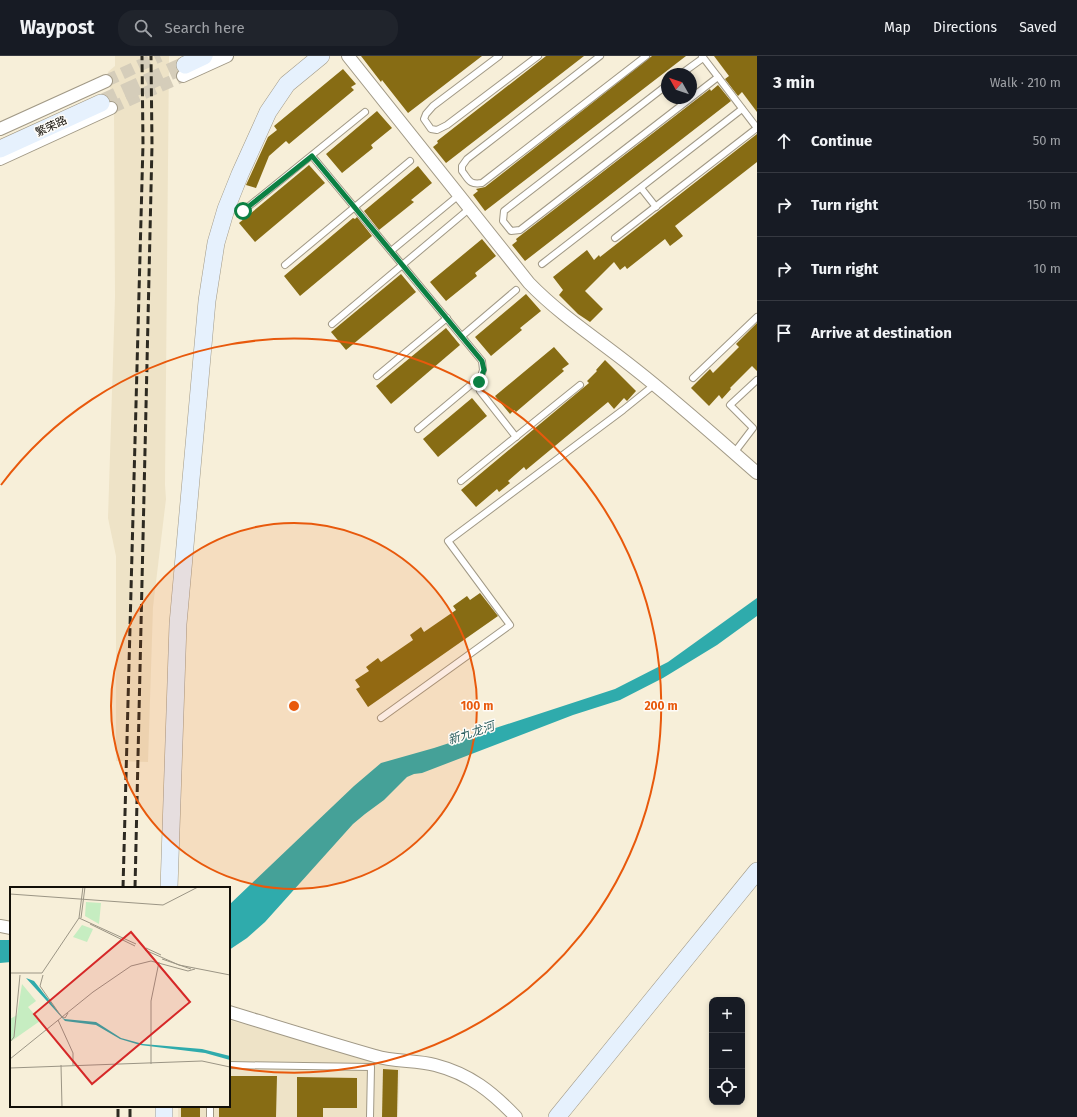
<!DOCTYPE html>
<html lang="en">
<head>
<meta charset="utf-8">
<style>
  body { margin:0; font-family:"Fira Sans","Noto Sans SC",sans-serif; background:#20242c; color:#f1f3f6 }
  .controls { position:absolute; right:12px; bottom:12px; display:grid; overflow:hidden; border-radius:8px; box-shadow:0 2px 6px #0003 }
  .controls button { width:36px; height:36px; display:grid; place-items:center; padding:0; border:0; border-bottom:1px solid #363941; background:#171b24; color:#f1f3f6; font:20px sans-serif }
  .compass { position:absolute; left:661px; top:12px; width:36px; height:36px; border-radius:50%; background:#171b24; box-shadow:0 2px 6px #0003; rotate:310deg }
  .stop { position:absolute; width:12px; height:12px; margin:-9px; border:3px solid #0b8043; border-radius:50%; background:#fff }
  .stop.end { background:#0b8043; border-color:#fff; box-shadow:0 1px 4px #0008 }
  .list { margin:0; padding:0; list-style:none }
  h2 { display:flex; justify-content:space-between; align-items:center; height:52px; margin:0; padding:0 16px; font-size:17px }
  h2 small { font-size:13px; font-weight:400; color:#9ea1a6 }
  .list li { display:grid; grid-template-columns:26px 1fr auto; gap:12px; align-items:center; box-sizing:border-box; height:64px; padding:0 16px; border-top:1px solid #363941 }
  .list b { display:block; font-size:15px; white-space:nowrap }
  .list em { font-size:13px; font-style:normal; color:#9ea1a6 }
  .icon { flex:none; width:22px; height:22px; fill:none; stroke:currentColor; stroke-width:2; stroke-linecap:round; stroke-linejoin:round }
  .map { position:relative; flex:none; width:757px; height:1061px; overflow:hidden }
  header { display:flex; align-items:center; gap:24px; box-sizing:border-box; height:56px; padding:0 20px; background:#171b24; border-bottom:1px solid #363941 }
  header strong { font-size:19px }
  nav { display:flex; gap:22px; margin-inline-start:auto; font-size:14px }
  .search { width:280px; height:36px; background:#20242c; display:flex; align-items:center; gap:10px; box-sizing:border-box; padding:0 14px; border-radius:16px; color:#9ea1a6; font-size:15px }
  main { display:flex }
  aside { flex:1; background:#171b24 }
  .map>svg:first-child { display:block }
  .built { fill:#eee3c7 }
  .water { fill:#2fabac }
  .building { fill:#876c14 }
  .lines { fill:none; stroke-linecap:round; stroke-linejoin:round }
  .street-tunnel { stroke:#d5cdba; stroke-width:12; stroke-dasharray:12 6; stroke-linecap:butt }
  .secondary-tunnel { stroke:#d5cdba; stroke-width:17; stroke-dasharray:17 8; stroke-linecap:butt }
  .lane-casing { stroke:#a19986; stroke-width:8 }
  .street-casing { stroke:#a19986; stroke-width:14 }
  .secondary-casing { stroke:#a19986; stroke-width:18 }
  .lane { stroke:#fff; stroke-width:6 }
  .street { stroke:#fff; stroke-width:12 }
  .secondary { stroke:#e6f1fd; stroke-width:17 }
  .rail { stroke:#2d2a21; stroke-width:3; stroke-dasharray:8 4; stroke-linecap:butt }
  .route { stroke:#0b8043; stroke-width:5 }
  .ring { fill:none; stroke:#e8590c; stroke-width:2 }
  .labels { text-anchor:middle; stroke-width:3; stroke-linejoin:round; paint-order:stroke }
  .street-label { font-size:11px; fill:#120f08; stroke:#fefcf8 }
  .water-label { font-size:12px; font-style:italic; fill:#2e6060; stroke:#fefcf8 }
  .inset-road { fill:none; stroke:#9b9585; stroke-width:1 }
  .view { fill:#d62828; fill-opacity:0.15; stroke:#d62828; stroke-width:2 }
  .inset-edge { fill:none; stroke:#120f08; stroke-width:2 }
  .centre { fill:#e8590c; stroke:#fefcf8; stroke-width:2 }
  .ring-label { font-size:12px; text-anchor:middle; font-weight:bold; fill:#e8590c; stroke:#fefcf8; stroke-width:3; stroke-linejoin:round; paint-order:stroke }
</style>
</head>
<body>
<header>
<strong>Waypost</strong>
<div class="search"><svg class="icon" aria-label="search" viewBox="0 0 24 24"><circle cx="10" cy="10" r="6"/><path d="M15 15l6 6"/></svg>Search here</div>
<nav><a>Map</a><a>Directions</a><a>Saved</a></nav>
</header>
<main>
<div class="map">
<svg width="757" height="1061" viewBox="0 0 757 1061">
  <rect width="100%" height="100%" fill="#f7efd9"/>
  <g class="built">
    <path d="M 115,0 L 169,0 L 165,429 L 166,443 L 153,551 L 148,706 L 116,705 L 116,500 L 108,462 L 115,241 L 114,57 L 108,16 L 115,10 Z"/>
    <path d="M 229,964 L 400,1012 L 398,1061 L 178,1061 L 178,1050 L 229,1050 Z"/>
  </g>
  <g class="water">
    <path d="M 757,542 L 757,560 L 717,589 L 663,622 L 620,644 L 573,659 L 422,717 L 414,718 L 407,721 L 384,744 L 365,758 L 353,768 L 265,866 L 247,882 L 229,894 L 229,849 L 354,730 L 381,707 L 434,692 L 615,633 L 668,606 Z"/>
    <path d="M 0,884 L 11,884 L 11,906 L 0,907 Z"/>
  </g>
  <g class="building">
    <path d="M 361,0 L 482,0 L 408,57 L 382,24 L 381,26 Z"/>
    <path d="M 546,0 L 584,0 L 446,107 L 433,91 L 438,87 L 437,85 Z"/>
    <path d="M 652,0 L 686,0 L 485,155 L 473,139 L 478,135 L 476,133 L 485,131 Z"/>
    <path d="M 714,0 L 757,0 L 757,56 L 742,36 L 738,40 L 725,23 L 729,20 Z"/>
    <path d="M 343,13 L 356,28 L 351,31 L 354,34 L 289,88 L 286,85 L 269,100 L 256,132 L 246,129 L 268,81 L 277,74 L 274,70 Z"/>
    <path d="M 718,29 L 731,45 L 525,205 L 512,189 L 517,185 L 516,183 L 710,33 L 711,35 Z"/>
    <path d="M 377,55 L 392,72 L 371,89 L 373,92 L 342,117 L 326,98 Z"/>
    <path d="M 757,78 L 757,106 L 675,170 L 683,180 L 670,190 L 665,183 L 627,213 L 625,210 L 620,214 L 614,206 L 585,235 L 603,253 L 590,266 L 578,258 L 559,239 L 563,234 L 553,221 L 587,194 L 594,204 L 599,199 L 600,201 Z"/>
    <path d="M 309,109 L 325,127 L 255,186 L 239,167 Z"/>
    <path d="M 418,110 L 432,127 L 411,144 L 414,146 L 379,174 L 364,155 Z"/>
    <path d="M 357,161 L 372,180 L 300,240 L 284,220 L 353,162 L 355,163 Z"/>
    <path d="M 482,183 L 496,200 L 475,217 L 477,220 L 446,245 L 430,226 Z"/>
    <path d="M 401,218 L 416,236 L 346,294 L 331,276 Z"/>
    <path d="M 526,238 L 541,255 L 520,272 L 522,274 L 491,300 L 475,281 Z"/>
    <path d="M 757,267 L 757,315 L 752,310 L 730,332 L 731,333 L 722,343 L 719,339 L 709,350 L 691,332 L 710,313 L 713,317 L 739,291 L 736,288 Z"/>
    <path d="M 446,272 L 460,289 L 391,348 L 376,330 Z"/>
    <path d="M 554,291 L 569,308 L 562,313 L 564,315 L 516,356 L 514,354 L 510,358 L 495,340 Z"/>
    <path d="M 605,304 L 636,335 L 627,345 L 624,342 L 614,353 L 608,346 L 526,414 L 524,411 L 508,425 L 510,427 L 499,436 L 497,433 L 476,451 L 461,434 L 583,332 L 589,327 L 587,325 L 597,315 L 596,314 Z"/>
    <path d="M 472,342 L 487,360 L 438,401 L 423,383 Z"/>
    <path d="M 480,537 L 498,560 L 368,651 L 356,633 L 360,631 L 355,624 L 369,615 L 366,611 L 378,602 L 381,606 L 413,584 L 410,579 L 421,571 L 424,576 L 456,554 L 453,550 L 467,540 L 470,544 Z"/>
    <path d="M 383,1013 L 398,1014 L 397,1061 L 382,1061 Z"/>
    <path d="M 229,1020 L 277,1020 L 276,1061 L 219,1061 L 219,1050 L 229,1050 Z"/>
    <path d="M 297,1021 L 357,1022 L 357,1052 L 323,1052 L 323,1061 L 297,1061 Z"/>
    <rect x="181" y="1050" width="19" height="11"/>
  </g>
  <g class="lines">
    <g class="street-tunnel">
      <path d="M 106,25 L 160,0"/>
      <path d="M 111,52 L 183,20"/>
    </g>
    <path class="secondary-tunnel" d="M 101,47 L 185,9"/>
    <defs>
      <g id="lane">
        <path d="M 499,0 L 433,50 L 426,58 L 424,63 L 431,73 L 437,74 L 447,69 L 538,0"/>
        <path d="M 600,0 L 467,103 L 462,110 L 462,115 C 469,124 469,129 482,127 L 646,0"/>
        <path d="M 702,0 L 757,72"/>
        <path d="M 681,18 L 703,2"/>
        <path d="M 667,29 L 504,155 L 503,165 L 511,175 L 520,174 L 718,21"/>
        <path d="M 312,100 L 482,305 L 483,314 L 478,329 L 480,335 L 516,381"/>
        <path d="M 641,132 L 656,151"/>
        <path d="M 243,155 L 365,56"/>
        <path d="M 615,182 L 757,72"/>
        <path d="M 391,195 L 459,139"/>
        <path d="M 542,208 L 742,53"/>
        <path d="M 285,209 L 410,105"/>
        <path d="M 332,268 L 469,153"/>
        <path d="M 462,280 L 516,234"/>
        <path d="M 377,320 L 447,262"/>
        <path d="M 693,322 L 757,261"/>
        <path d="M 418,373 L 473,327 L 479,326"/>
        <path d="M 734,397 L 753,372 L 730,349 L 757,324"/>
        <path d="M 461,425 L 580,329"/>
        <path d="M 381,662 L 510,569 L 448,485 L 623,354 L 654,329"/>
        <path d="M 229,1009 L 371,1011 L 370,1061"/>
        <path d="M 210,1061 L 210,1050"/>
      </g>
      <g id="street">
        <path d="M 348,0 L 529,227 C 561,260 599,284 635,313 C 677,346 717,382 757,417"/>
        <path d="M 183,20 L 227,0"/>
        <path d="M 0,73 L 106,25"/>
        <path d="M 0,103 L 111,52"/>
        <path d="M 0,870 L 11,872"/>
        <path d="M 229,956 C 278,971 326,986 375,1000 C 394,1006 416,1004 435,1009 C 470,1018 492,1036 516,1061"/>
      </g>
      <g id="secondary">
        <path d="M 185,9 L 204,0"/>
        <path d="M 0,93 L 101,47"/>
        <path d="M 169,832 L 178,568 L 207,245 L 216,187 L 226,153 L 240,118 L 268,56 L 287,28 L 321,0"/>
        <path d="M 164,1061 L 164,1050"/>
        <path d="M 557,1061 L 757,815"/>
      </g>
    </defs>
    <use href="#lane" class="lane-casing"/>
    <use href="#street" class="street-casing"/>
    <use href="#secondary" class="secondary-casing"/>
    <use href="#lane" class="lane"/>
    <use href="#street" class="street"/>
    <use href="#secondary" class="secondary"/>
    <g class="rail">
      <path d="M 123,832 L 143,88 L 142,0"/>
      <path d="M 135,832 L 152,89 L 151,0"/>
      <path d="M 118,1061 L 118,1050"/>
      <path d="M 130,1061 L 130,1050"/>
    </g>
  </g>
  <g class="lines">
    <path class="route" d="M 243,155 L 312,100 L 482,305 L 484,314 L 479,326"/>
  </g>
  <circle cx="294" cy="650" r="183" fill="#e8590c" fill-opacity=".12"/>
  <g class="ring">
    <circle cx="294" cy="650" r="183"/>
    <path d="M1 429A367 367 0 1 1 230 1011"/>
  </g>
  <g class="labels">
    <g class="street-label">
      <text transform="translate(51 70) rotate(-25)" y="4">繁荣路</text>
    </g>
    <g class="water-label">
      <text transform="translate(471 677) rotate(-18)" y="4">新九龙河</text>
    </g>
  </g>
  <g transform="translate(10 831)">
    <rect width="220" height="220" fill="#f7efd9"/>
    <path d="M 76,15 L 91,16 L 89,37 L 75,29 ZM 72,38 L 83,42 L 77,55 L 63,50 ZM 12,97 L 26,114 L 18,120 L 30,134 L 0,155 L 0,132 L 7,128 Z" fill="#c6edc1"/>
    <path d="M 16,91 L 24,94 L 54,132 L 86,135 L 111,151 L 133,157 L 192,162 L 220,169 L 220,173 L 195,166 L 130,158 L 110,152 L 86,138 L 55,134 Z" fill="#2fabac"/>
    <path class="inset-road" d="M 0,7 L 153,18 L 188,0M 69,31 L 73,0M 71,31 L 75,0M 80,37 L 125,59M 136,61 L 151,68M 135,63 L 169,78 L 220,88M 152,72 L 181,82M 0,86 L 32,86 L 69,31 L 126,57M 33,88 L 30,99 L 51,129 L 55,131 L 58,126M 48,133 L 63,166 L 63,178M 0,155 L 4,150 L 10,88M 0,172 L 83,105 L 121,79 L 141,74 L 178,84 L 185,82M 141,177 L 141,114 L 149,75M 51,178 L 52,220M 0,181 L 192,174 L 220,180"/>
    <path class="view" d="M 121,45 L 180,115 L 82,197 L 24,127 Z"/>
    <rect width="220" height="220" class="inset-edge"/>
  </g>
  <circle cx="294" cy="650" r="6" class="centre"/>
  <g class="ring-label">
    <text x="477" y="654">100 m</text>
    <text x="661" y="654">200 m</text>
  </g>
</svg>
<div class="controls">
<button>+</button>
<button>−</button>
<button><svg class="icon" aria-label="locate" viewBox="0 0 24 24"><circle cx="12" cy="12" r="6"/><path d="M12 2v4M12 18v4M2 12h4M18 12h4"/></svg></button>
</div>
<svg class="compass" viewBox="-18 -18 36 36"><path d="M0-13l5 13h-10z" fill="#e53935"/><path d="M0 13l5-13h-10z" fill="#9ea1a6"/></svg>
<div class="stop" style="left:243px;top:155px"></div>
<div class="stop end" style="left:479px;top:326px"></div>
</div>
<aside>
<h2>3 min<small>Walk · 210 m</small></h2>
<ul class="list">
<li><svg class="icon" aria-label="ahead" viewBox="0 0 24 24"><path d="M12 20V5M6 11l6-6 6 6"/></svg><div><b>Continue</b></div><em>50 m</em></li>
<li><svg class="icon" aria-label="right" viewBox="0 0 24 24"><path d="M7 20v-9h11M14 6l5 5-5 5"/></svg><div><b>Turn right</b></div><em>150 m</em></li>
<li><svg class="icon" aria-label="right" viewBox="0 0 24 24"><path d="M7 20v-9h11M14 6l5 5-5 5"/></svg><div><b>Turn right</b></div><em>10 m</em></li>
<li><svg class="icon" aria-label="arrive" viewBox="0 0 24 24"><path d="M6 21V4h12l-3 4 3 4H6"/></svg><div><b>Arrive at destination</b></div></li>
</ul>
</aside>
</main>
</body>
</html>
